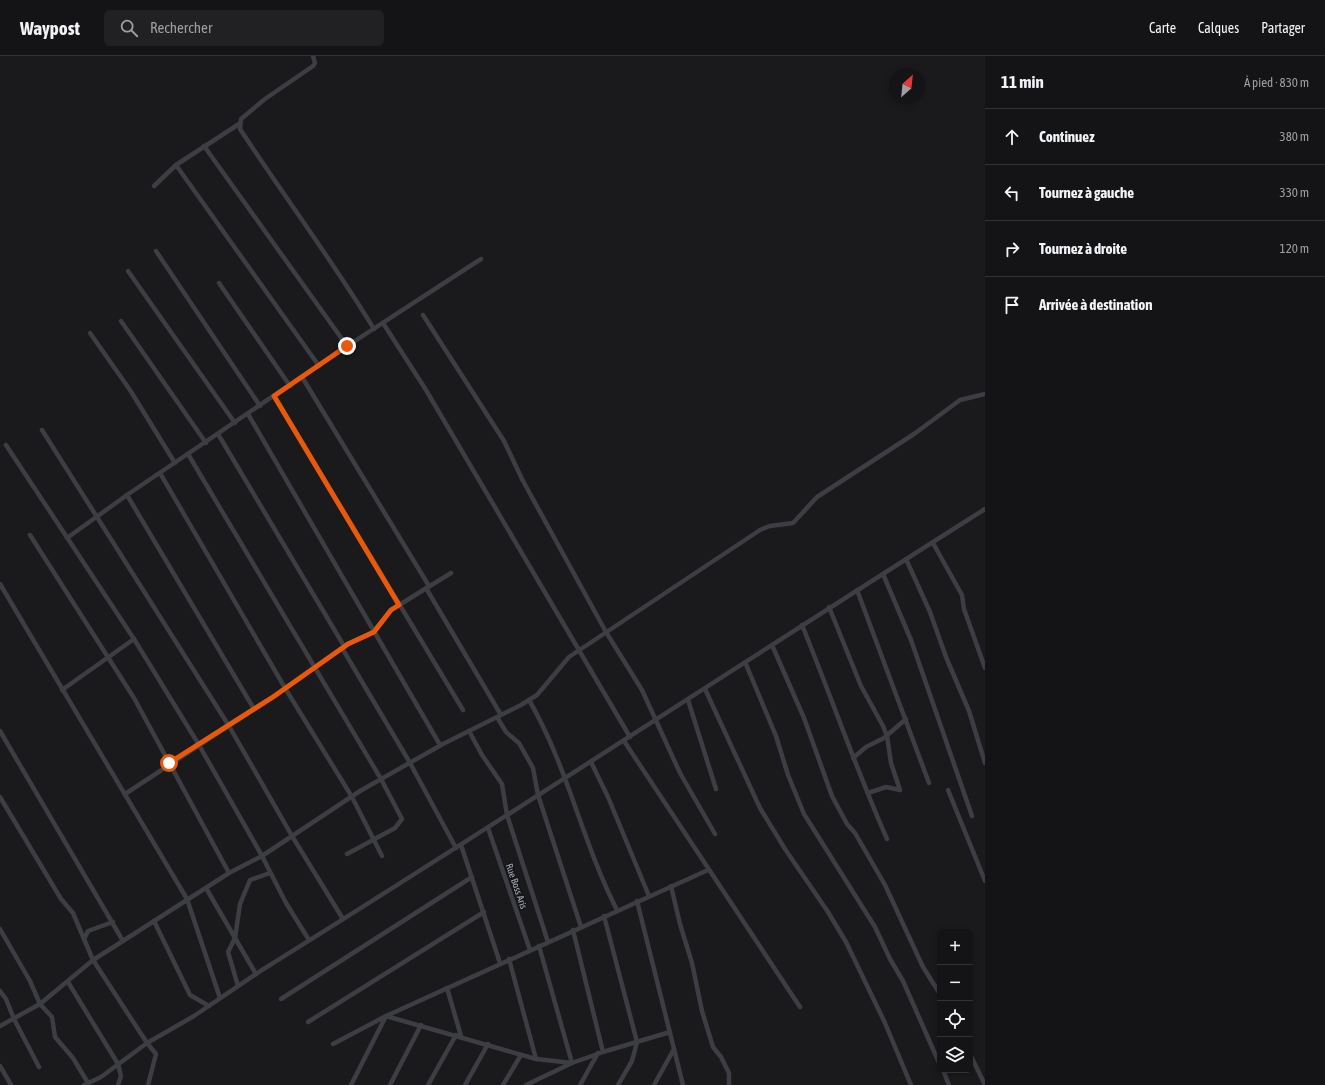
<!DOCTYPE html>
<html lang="fr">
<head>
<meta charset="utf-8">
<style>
  body { margin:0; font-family:"Asap Condensed",sans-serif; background:#212123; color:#f1f3f6 }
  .controls { position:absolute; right:12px; bottom:12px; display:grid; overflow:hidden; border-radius:6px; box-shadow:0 2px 6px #0003 }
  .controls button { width:36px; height:36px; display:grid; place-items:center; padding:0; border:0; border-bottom:1px solid #333335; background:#141416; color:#f1f3f6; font:20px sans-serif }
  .compass { position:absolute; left:889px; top:12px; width:36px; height:36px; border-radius:50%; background:#141416; box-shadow:0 2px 6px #0003; rotate:27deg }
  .stop { position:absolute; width:12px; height:12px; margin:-9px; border:3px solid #ea580c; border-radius:50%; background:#fff }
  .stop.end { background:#ea580c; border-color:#fff; box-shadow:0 1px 4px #0008 }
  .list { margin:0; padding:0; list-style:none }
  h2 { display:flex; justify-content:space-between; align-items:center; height:52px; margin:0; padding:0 16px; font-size:17px }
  h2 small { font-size:13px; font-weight:400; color:#9d9ea1 }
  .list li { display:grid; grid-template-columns:26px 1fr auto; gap:12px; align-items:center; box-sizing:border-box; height:56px; padding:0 16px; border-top:1px solid #333335 }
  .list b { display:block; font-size:15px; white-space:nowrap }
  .list em { font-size:13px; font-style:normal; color:#9d9ea1 }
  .icon { flex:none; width:22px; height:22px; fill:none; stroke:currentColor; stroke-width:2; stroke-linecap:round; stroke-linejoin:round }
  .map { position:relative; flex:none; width:985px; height:1029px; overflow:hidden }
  header { display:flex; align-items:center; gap:24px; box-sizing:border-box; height:56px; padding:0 20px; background:#141416; border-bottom:1px solid #333335 }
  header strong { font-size:19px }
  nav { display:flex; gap:22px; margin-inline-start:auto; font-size:14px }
  .search { width:280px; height:36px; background:#212123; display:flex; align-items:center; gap:10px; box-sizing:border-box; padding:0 14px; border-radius:6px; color:#9d9ea1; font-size:15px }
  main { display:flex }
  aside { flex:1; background:#141416 }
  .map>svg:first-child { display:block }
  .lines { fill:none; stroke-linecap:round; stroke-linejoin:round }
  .street { stroke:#3d3d44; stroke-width:4.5 }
  .route { stroke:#ea580c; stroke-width:5 }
  .labels { text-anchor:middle; stroke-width:3; stroke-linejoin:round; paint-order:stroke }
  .street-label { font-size:10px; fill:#acb0bd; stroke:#151518 }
</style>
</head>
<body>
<header>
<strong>Waypost</strong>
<div class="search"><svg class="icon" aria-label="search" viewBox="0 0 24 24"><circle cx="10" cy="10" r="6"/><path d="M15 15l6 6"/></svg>Rechercher</div>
<nav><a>Carte</a><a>Calques</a><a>Partager</a></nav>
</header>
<main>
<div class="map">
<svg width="985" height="1029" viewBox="0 0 985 1029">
  <rect width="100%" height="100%" fill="#1a1a1d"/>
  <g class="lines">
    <g class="street">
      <path d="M 313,0 L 315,7 L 313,10 L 265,43 L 241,63 L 240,73 C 284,140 332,204 374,273"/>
      <path d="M 204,90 L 347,290"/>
      <path d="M 176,109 L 319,310"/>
      <path d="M 154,130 L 176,109 L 239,68"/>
      <path d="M 156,195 L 260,350"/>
      <path d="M 128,215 L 235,367"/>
      <path d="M 219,227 L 290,330"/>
      <path d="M 423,259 L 504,385 L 523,425 L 606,576 L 642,634 L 680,717 L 715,778"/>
      <path d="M 121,265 L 206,387"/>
      <path d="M 383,267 L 426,334 L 630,681"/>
      <path d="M 90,277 L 130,334 L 175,407"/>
      <path d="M 302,321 L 429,530"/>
      <path d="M 274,340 L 463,654"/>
      <path d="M 248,358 L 440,689"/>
      <path d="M 42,374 L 229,670 L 292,780 L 343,863"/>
      <path d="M 218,378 L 344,590"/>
      <path d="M 6,389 L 134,583 L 199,689 L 262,800 L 286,847 L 309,884"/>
      <path d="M 188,398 L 381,723 L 402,763 L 395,772 L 347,798"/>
      <path d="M 160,417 L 285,632 L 352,741 L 382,800"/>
      <path d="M 127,439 L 254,653"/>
      <path d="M 30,479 L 134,642 L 229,817"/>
      <path d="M 67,482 L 127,439 L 341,294 L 481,203"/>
      <path d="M 933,487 L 962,539 L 964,553 L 985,612"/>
      <path d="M 906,503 L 930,556 L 946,601 L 969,655 L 985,707"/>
      <path d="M 883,518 L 911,584 L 972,760"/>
      <path d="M 0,528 L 187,843 L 220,942"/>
      <path d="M 426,532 L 501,659"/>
      <path d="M 857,534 L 929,727"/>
      <path d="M 829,551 L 861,630 L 883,670 L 887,680 L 891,707 L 900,734 L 886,731 L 868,737"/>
      <path d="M 802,569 C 831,640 856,713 887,783"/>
      <path d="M 772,589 L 804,662 L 832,740 L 847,768 L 855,777 L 885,829 L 923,911 L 940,938"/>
      <path d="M 342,592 L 410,707 L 456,792"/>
      <path d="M 745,606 L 776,680 L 788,719 L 804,758 L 875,871 L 890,903 L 903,925 L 940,1009"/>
      <path d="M 705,633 L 760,752 L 785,793 L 828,856 L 846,886 L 885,967 L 911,1029"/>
      <path d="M 62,634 L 134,583"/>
      <path d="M 529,644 C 568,711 582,786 617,854"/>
      <path d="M 688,644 L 716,733"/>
      <path d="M 497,661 L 506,676 L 519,687 L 533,712 L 538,739 L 581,871"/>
      <path d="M 0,675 L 123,885"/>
      <path d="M 469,675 L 482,699 L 502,728 L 507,759 L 548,886"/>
      <path d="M 624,685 L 800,951"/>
      <path d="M 853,702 L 866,691 L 884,682 L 906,663"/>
      <path d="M 591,706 L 608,741 L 649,840"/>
      <path d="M 948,734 L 985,825"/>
      <path d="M 125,738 L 273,641 L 348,588 L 373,576 L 391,554 L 451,517"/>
      <path d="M 0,741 L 61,843 L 73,857 L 84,883"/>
      <path d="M 488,772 L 530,894"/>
      <path d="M 461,789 L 500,907"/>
      <path d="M 671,830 L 680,868 L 692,907 L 702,955 L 713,991 L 721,1001 L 729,1017 L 729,1029"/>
      <path d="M 206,832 L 256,918"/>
      <path d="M 637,845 L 683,1029"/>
      <path d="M 604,860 L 637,986 L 632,1005 L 618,1029"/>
      <path d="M 154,865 L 190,939 L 209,950"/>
      <path d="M 113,866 L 88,875 L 84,883 L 93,904 L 147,987 L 156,998 L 148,1029"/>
      <path d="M 0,873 L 30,925 L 40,948 L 52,961 L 55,981 L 73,1002 L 88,1027"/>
      <path d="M 573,874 L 603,996"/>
      <path d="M 509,903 L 536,1003"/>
      <path d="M 68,926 L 118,1008 L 121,1020 L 118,1029"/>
      <path d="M 238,930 L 228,896 L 235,882 L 240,848 L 250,824 L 270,817"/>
      <path d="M 447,932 L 461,980"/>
      <path d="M 0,935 L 6,943 L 14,963 L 39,1011"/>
      <path d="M 281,943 L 472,821"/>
      <path d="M 308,966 L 484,856"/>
      <path d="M 0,970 L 40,948 L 93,904 L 112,892 L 229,817 L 262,800 L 360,735 L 443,688 L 521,649 L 537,639 L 569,601 L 760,474 L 770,470 L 793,467 L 817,441 L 914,378 L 960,344 L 985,338"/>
      <path d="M 333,988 L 386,960 L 708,814"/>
      <path d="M 970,998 L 985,1029"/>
      <path d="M 0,1010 L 11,1029"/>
      <path d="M 943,1014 L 949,1029"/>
      <path d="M 84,1029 L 101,1021 L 147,987 L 194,960 L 262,914 C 505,763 743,606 985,453"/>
      <path d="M 351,1029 L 386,960 L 536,1003 L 572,1007 L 603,996 L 670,976"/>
      <path d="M 390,1029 L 421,969"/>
      <path d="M 428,1029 L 456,979"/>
      <path d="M 465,1029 L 488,988"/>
      <path d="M 503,1029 L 521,999"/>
      <path d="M 526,1029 L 572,1007 L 539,890"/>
      <path d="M 580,1029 L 598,997"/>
      <path d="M 654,1029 L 674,993"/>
    </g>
  </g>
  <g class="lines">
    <path class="route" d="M 169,707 L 273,641 L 348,588 L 374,576 L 391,554 L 399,549 L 274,340 L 347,290"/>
  </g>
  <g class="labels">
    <g class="street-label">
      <text transform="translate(517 830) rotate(71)" y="4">Rue Boss Aris</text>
    </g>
  </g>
</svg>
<div class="controls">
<button>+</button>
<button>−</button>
<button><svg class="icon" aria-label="locate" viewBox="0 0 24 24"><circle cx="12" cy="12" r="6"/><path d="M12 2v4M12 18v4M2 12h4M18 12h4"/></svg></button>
<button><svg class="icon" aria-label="layers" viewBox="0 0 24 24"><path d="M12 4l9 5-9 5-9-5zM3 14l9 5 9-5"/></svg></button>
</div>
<svg class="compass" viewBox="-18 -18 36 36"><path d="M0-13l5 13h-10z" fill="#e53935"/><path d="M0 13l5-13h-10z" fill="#9d9ea1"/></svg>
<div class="stop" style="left:169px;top:707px"></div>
<div class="stop end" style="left:347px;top:290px"></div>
</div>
<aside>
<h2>11 min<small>À pied · 830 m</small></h2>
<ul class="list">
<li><svg class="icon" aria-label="ahead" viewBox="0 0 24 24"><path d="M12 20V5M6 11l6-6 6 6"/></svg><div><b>Continuez</b></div><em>380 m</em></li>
<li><svg class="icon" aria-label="left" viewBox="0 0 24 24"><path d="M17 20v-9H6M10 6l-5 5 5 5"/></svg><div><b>Tournez à gauche</b></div><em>330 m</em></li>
<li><svg class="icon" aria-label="right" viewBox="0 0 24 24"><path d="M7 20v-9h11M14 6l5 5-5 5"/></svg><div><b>Tournez à droite</b></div><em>120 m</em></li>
<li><svg class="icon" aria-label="arrive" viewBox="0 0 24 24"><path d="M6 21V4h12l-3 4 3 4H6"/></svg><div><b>Arrivée à destination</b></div></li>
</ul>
</aside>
</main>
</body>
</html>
